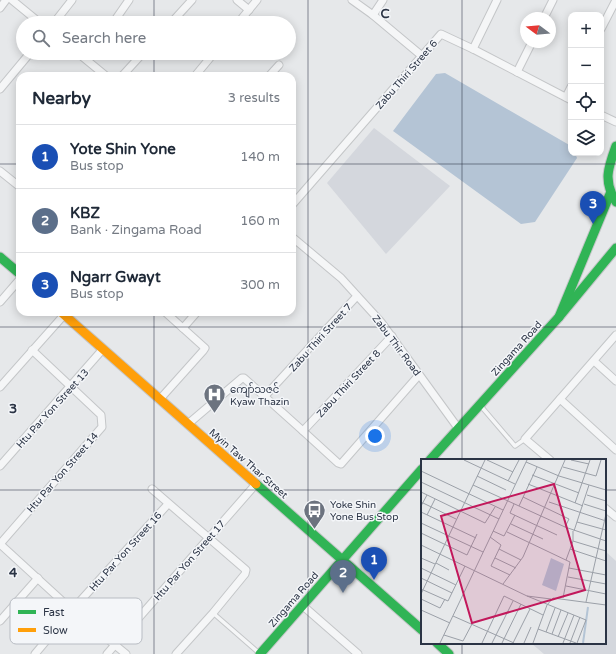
<!DOCTYPE html>
<html lang="en">
<head>
<meta charset="utf-8">
<style>
  body { margin:0; font-family:"Varela Round","Noto Sans Myanmar",sans-serif; background:#f6f6f7; color:#1f2937 }
  .controls { position:absolute; right:12px; top:12px; display:grid; overflow:hidden; border-radius:8px; box-shadow:0 2px 10px #0003 }
  .controls button { width:36px; height:36px; display:grid; place-items:center; padding:0; border:0; border-bottom:1px solid #e0e1e3; background:#fff; color:#1f2937; font:20px sans-serif }
  .compass { position:absolute; left:520px; top:12px; width:36px; height:36px; border-radius:50%; background:#fff; box-shadow:0 2px 10px #0003; rotate:286deg }
  .you { position:absolute; left:375px; top:436px; width:14px; height:14px; margin:-10px; border:3px solid #fff; border-radius:50%; background:#1a73e8; box-shadow:0 0 0 6px #1a73e833 }
  .badge { display:grid; place-items:center; width:26px; height:26px; border-radius:50%; background:#2563eb; color:#fff; font-size:13px; font-weight:700 }
  .pin { position:absolute; translate:-50% -33px; filter:drop-shadow(0 1px 2px #0008) }
  .pin::after { content:''; position:absolute; top:21px; width:14px; height:12px; background:inherit; clip-path:polygon(0 0,100% 0,50% 100%) }
  .list { margin:0; padding:0; list-style:none }
  h2 { display:flex; justify-content:space-between; align-items:center; height:52px; margin:0; padding:0 16px; font-size:17px }
  h2 small { font-size:13px; font-weight:400; color:#747a83 }
  .list li { display:grid; grid-template-columns:26px 1fr auto; gap:12px; align-items:center; box-sizing:border-box; height:64px; padding:0 16px; border-top:1px solid #e0e1e3 }
  .list b { display:block; font-size:15px; white-space:nowrap }
  .list p { margin:0; font-size:13px; white-space:nowrap; color:#747a83 }
  .list em { font-size:13px; font-style:normal; color:#747a83 }
  .icon { flex:none; width:22px; height:22px; fill:none; stroke:currentColor; stroke-width:2; stroke-linecap:round; stroke-linejoin:round }
  .map { position:relative; flex:none; width:616px; height:654px; overflow:hidden }
  .search { position:absolute; background:#fff; box-shadow:0 2px 10px #0003; left:16px; top:16px; width:280px; height:44px; display:flex; align-items:center; gap:10px; box-sizing:border-box; padding:0 14px; border-radius:22px; color:#747a83; font-size:15px }
  .panel { position:absolute; background:#fff; box-shadow:0 2px 10px #0003; left:16px; top:72px; width:280px; height:244px; border-radius:12px }
  .map>svg:first-child { display:block }
  .built { fill:#d4d7dd }
  .water { fill:#b4c4d5 }
  .lines { fill:none; stroke-linecap:round; stroke-linejoin:round }
  .lane-casing { stroke:#c4c6c8; stroke-width:5.5 }
  .street-casing { stroke:#c4c6c8; stroke-width:9 }
  .fast-casing { stroke:#c4c6c8; stroke-width:11 }
  .slow-casing { stroke:#c4c6c8; stroke-width:11 }
  .lane { stroke:#f5f6f7; stroke-width:3.5 }
  .street { stroke:#f5f6f7; stroke-width:7 }
  .fast { stroke:#30b455; stroke-width:9 }
  .slow { stroke:#ff9f0a; stroke-width:9 }
  .grid { fill:none; stroke:#2b3445; stroke-width:1; stroke-opacity:0.55 }
  .labels { text-anchor:middle; stroke-width:3; stroke-linejoin:round; paint-order:stroke }
  .street-label { font-size:10px; fill:#2b3445; stroke:#f4f6f9 }
  .poi-label { font-size:10px; fill:#2b3445; stroke:#f4f6f9; text-anchor:start }
  .inset-river { fill:none; stroke:#b4c4d5; stroke-width:2 }
  .inset-road { fill:none; stroke:#9ba0a8; stroke-width:1 }
  .view { fill:#c2185b; fill-opacity:0.15; stroke:#c2185b; stroke-width:2 }
  .inset-edge { fill:none; stroke:#2b3445; stroke-width:2 }
  .key { fill:#f4f6f9; stroke:#b8bcc3; stroke-width:1 }
  .key-label { font-size:11px; fill:#2b3445 }
  .grid-label { font-size:13px; text-anchor:middle; font-weight:bold; fill:#2b3445; stroke:#f4f6f9; stroke-width:3; stroke-linejoin:round; paint-order:stroke }
</style>
</head>
<body>
<div class="map">
<svg width="616" height="654" viewBox="0 0 616 654">
  <rect width="100%" height="100%" fill="#e6e8ea"/>
  <g class="built">
    <path d="M 374,128 L 450,186 L 386,254 L 327,183 Z"/>
    <path d="M 605,551 L 616,561 L 616,654 L 544,654 L 531,643 L 605,643 Z"/>
  </g>
  <path class="water" d="M 445,73 L 571,146 L 571,153 L 575,153 L 577,158 L 535,222 L 521,224 L 393,131 L 436,74 Z"/>
  <g class="lines">
    <defs>
      <g id="lane">
        <path d="M 480,405 L 515,446 L 525,439"/>
        <path d="M 213,613 L 259,653"/>
      </g>
      <g id="street">
        <path d="M 12,0 L 40,23"/>
        <path d="M 237,0 L 249,10"/>
        <path d="M 352,0 L 373,15 L 422,56"/>
        <path d="M 0,8 L 6,0"/>
        <path d="M 373,15 L 383,0"/>
        <path d="M 544,18 L 553,0"/>
        <path d="M 54,23 L 72,0"/>
        <path d="M 113,23 L 129,0"/>
        <path d="M 171,23 L 192,0"/>
        <path d="M 238,23 L 257,0"/>
        <path d="M 601,29 L 616,0"/>
        <path d="M 473,49 L 497,0"/>
        <path d="M 78,53 L 106,76"/>
        <path d="M 89,55 L 91,53"/>
        <path d="M 517,72 L 532,42"/>
        <path d="M 122,76 L 143,53"/>
        <path d="M 195,76 L 214,53"/>
        <path d="M 269,76 L 279,65"/>
        <path d="M 0,89 L 30,53"/>
        <path d="M 566,97 L 571,87"/>
        <path d="M 601,115 L 616,122"/>
        <path d="M 0,171 L 20,187"/>
        <path d="M 292,205 L 441,34 L 473,49 L 571,100"/>
        <path d="M 292,237 L 341,278 L 381,322 L 458,428"/>
        <path d="M 0,302 L 20,279"/>
        <path d="M 183,328 L 197,312"/>
        <path d="M 594,361 L 616,381"/>
        <path d="M 0,387 L 64,315"/>
        <path d="M 265,396 L 357,296"/>
        <path d="M 160,399 L 203,351 L 205,348 L 165,312"/>
        <path d="M 560,399 L 616,450"/>
        <path d="M 188,424 L 242,378 L 244,378 L 303,431 L 338,463 L 341,464 L 419,375"/>
        <path d="M 303,431 L 392,336"/>
        <path d="M 550,460 L 525,439 L 616,335"/>
        <path d="M 0,466 L 103,349"/>
        <path d="M 152,489 L 246,570 L 245,574 L 213,613 L 176,654"/>
        <path d="M 605,508 L 616,517"/>
        <path d="M 0,544 L 102,427 L 101,415 L 32,350"/>
        <path d="M 0,544 L 72,610 L 126,654"/>
        <path d="M 302,605 L 358,654"/>
        <path d="M 0,621 L 38,578"/>
        <path d="M 35,654 L 72,610 L 168,504"/>
        <path d="M 107,654 L 256,484"/>
      </g>
      <g id="fast">
        <path d="M 616,146 C 608,168 603,181 616,202"/>
        <path d="M 0,257 L 20,274"/>
        <path d="M 559,317 L 610,194"/>
        <path d="M 430,460 L 559,317 L 616,248"/>
        <path d="M 256,484 L 422,630"/>
        <path d="M 437,643 L 449,654"/>
        <path d="M 260,654 L 422,469"/>
      </g>
      <path id="slow" d="M 61,312 L 256,484"/>
    </defs>
    <use href="#lane" class="lane-casing"/>
    <use href="#street" class="street-casing"/>
    <use href="#fast" class="fast-casing"/>
    <use href="#slow" class="slow-casing"/>
    <use href="#lane" class="lane"/>
    <use href="#street" class="street"/>
    <use href="#fast" class="fast"/>
    <use href="#slow" class="slow"/>
  </g>
  <path class="grid" d="M 154,0 L 154,23M 308,0 L 308,654M 462,0 L 462,460M 154,53 L 154,76M 0,164 L 20,164M 292,164 L 616,164M 154,312 L 154,654M 0,327 L 616,327M 0,490 L 422,490M 605,490 L 616,490M 462,643 L 462,654"/>
  <defs>
    <symbol id="hospital-pin" viewBox="-11 -11 22 30"><path d="M0 17L-7.5 6A9.5 9.5 0 1 1 7.5 6Z" fill="#6c737f" stroke="#f4f6f9"/><path d="M-5-5h3v3.5h4V-5h3V5h-3V1.5h-4V5h-3Z" fill="#fff"/></symbol>
    <symbol id="bus-pin" viewBox="-11 -11 22 30"><path d="M0 17L-7.5 6A9.5 9.5 0 1 1 7.5 6Z" fill="#6c737f" stroke="#f4f6f9"/><path d="M-5-6H5V4H4V6H2V4H-2V6H-4V4H-5ZM-3.5-4V0h7V-4ZM-3.5 1.2v1.5H-2V1.2ZM2 1.2v1.5H3.5V1.2Z" fill="#fff"/></symbol>
  </defs>
  <g fill-rule="evenodd">
    <use href="#hospital-pin" x="202" y="382" width="25" height="34"/>
    <use href="#bus-pin" x="302" y="498" width="25" height="34"/>
  </g>
  <g class="labels">
    <g class="street-label">
      <text transform="translate(406 74) rotate(-49)" y="4">Zabu Thiri Street 6</text>
      <text transform="translate(320 337) rotate(-48)" y="4">Zabu Thiri Street 7</text>
      <text transform="translate(397 345) rotate(53)" y="4">Zabu Thir Road</text>
      <text transform="translate(516 348) rotate(-48)" y="4">Zingama Road</text>
      <text transform="translate(348 383) rotate(-47)" y="4">Zabu Thiri Street 8</text>
      <text transform="translate(52 408) rotate(-48)" y="4">Htu Par Yon Street 13</text>
      <text transform="translate(249 463) rotate(41)" y="4">Myin Taw Thar Street</text>
      <text transform="translate(62 472) rotate(-49)" y="4">Htu Par Yon Street 14</text>
      <text transform="translate(125 551) rotate(-48)" y="4">Htu Par Yon Street 16</text>
      <text transform="translate(189 560) rotate(-49)" y="4">Htu Par Yon Street 17</text>
      <text transform="translate(293 599) rotate(-49)" y="4">Zingama Road</text>
    </g>
    <g class="poi-label">
      <text x="230" y="393">ကျော်သဇင်<tspan x="230" dy="12">Kyaw Thazin</tspan></text>
      <text x="330" y="508">Yoke Shin<tspan x="330" dy="12">Yone Bus Stop</tspan></text>
    </g>
  </g>
  <g transform="translate(421 459)">
    <rect width="185" height="185" fill="#e6e8ea"/>
    <path d="M 130,99 L 143,105 L 135,132 L 121,126 Z" fill="#b4c4d5"/>
    <path class="inset-river" d="M 162,184 L 167,148"/>
    <path class="inset-road" d="M 43,1 L 94,25M 66,1 L 92,13M 150,1 L 168,5M 105,3 L 138,17 L 185,31M 142,8 L 175,17 L 180,1M 0,12 L 82,51M 111,16 L 158,34M 56,17 L 85,31M 87,22 L 98,1M 0,23 L 78,60M 107,25 L 162,47M 52,26 L 144,68 L 185,82M 0,33 L 64,64 L 74,48M 166,36 L 185,42M 102,38 L 148,60 L 144,68M 0,43 L 35,60M 128,43 L 185,62M 154,44 L 169,1M 93,45 L 89,54 L 136,76M 163,45 L 185,52M 0,47 L 6,36M 98,47 L 116,8M 0,53 L 55,79M 6,56 L 14,40M 156,63 L 185,71M 0,64 L 62,93M 90,65 L 122,80M 72,72 L 83,77 L 94,56M 153,72 L 168,26M 86,73 L 149,103 L 142,139M 0,74 L 46,96 L 56,75M 69,78 L 80,86 L 70,107 L 89,116M 152,82 L 185,92M 0,86 L 106,137 L 165,161 L 156,184M 78,90 L 100,101M 149,90 L 185,102M 0,99 L 14,105M 74,99 L 95,109M 145,101 L 152,82 L 152,72M 15,104 L 28,111M 0,109 L 35,126M 148,109 L 185,116M 147,118 L 185,125M 0,119 L 31,134M 82,125 L 102,98 L 144,1M 145,127 L 185,135M 0,130 L 27,142 L 44,107M 0,135 L 64,1M 106,137 L 130,140M 0,140 L 19,149 L 24,140M 165,143 L 185,55M 0,151 L 29,164M 32,157 L 93,184M 117,170 L 155,184M 125,173 L 134,149M 131,175 L 140,151M 23,176 L 42,182 L 51,165M 137,178 L 147,154M 19,184 L 106,1M 61,184 L 83,137 L 122,156M 71,184 L 92,142M 81,184 L 100,145M 92,184 L 109,150M 103,184 L 110,168M 112,184 L 126,146 L 132,139 L 185,146M 142,184 L 153,156M 149,184 L 159,158"/>
    <path class="view" d="M 133,25 L 164,131 L 51,164 L 20,57 Z"/>
    <rect width="185" height="185" class="inset-edge"/>
  </g>
  <rect x="10" y="598" width="132" height="46" rx="6" class="key"/>
  <rect x="18" y="610" width="18" height="4" fill="#30b455"/>
  <rect x="18" y="628" width="18" height="4" fill="#ff9f0a"/>
  <g class="key-label">
    <text x="43" y="616">Fast</text>
    <text x="43" y="634">Slow</text>
  </g>
  <g class="grid-label">
    <text x="385" y="18">C</text>
    <text x="13" y="413">3</text>
    <text x="13" y="577">4</text>
  </g>
</svg>
<div class="controls">
<button>+</button>
<button>−</button>
<button><svg class="icon" aria-label="locate" viewBox="0 0 24 24"><circle cx="12" cy="12" r="6"/><path d="M12 2v4M12 18v4M2 12h4M18 12h4"/></svg></button>
<button><svg class="icon" aria-label="layers" viewBox="0 0 24 24"><path d="M12 4l9 5-9 5-9-5zM3 14l9 5 9-5"/></svg></button>
</div>
<svg class="compass" viewBox="-18 -18 36 36"><path d="M0-13l5 13h-10z" fill="#e53935"/><path d="M0 13l5-13h-10z" fill="#747a83"/></svg>
<div class="you"></div>
<div class="pin badge" style="left:374px;top:580px;background:#1a4fb4">1</div>
<div class="pin badge" style="left:343px;top:593px;background:#5c6f8a">2</div>
<div class="pin badge" style="left:593px;top:224px;background:#1a4fb4">3</div>
<div class="search"><svg class="icon" aria-label="search" viewBox="0 0 24 24"><circle cx="10" cy="10" r="6"/><path d="M15 15l6 6"/></svg>Search here</div>
<section class="panel">
<h2>Nearby<small>3 results</small></h2>
<ul class="list">
<li><span class="badge" style="background:#1a4fb4">1</span><div><b>Yote Shin Yone</b><p>Bus stop</p></div><em>140 m</em></li>
<li><span class="badge" style="background:#5c6f8a">2</span><div><b>KBZ</b><p>Bank · Zingama Road</p></div><em>160 m</em></li>
<li><span class="badge" style="background:#1a4fb4">3</span><div><b>Ngarr Gwayt</b><p>Bus stop</p></div><em>300 m</em></li>
</ul>
</section>
</div>
</body>
</html>
